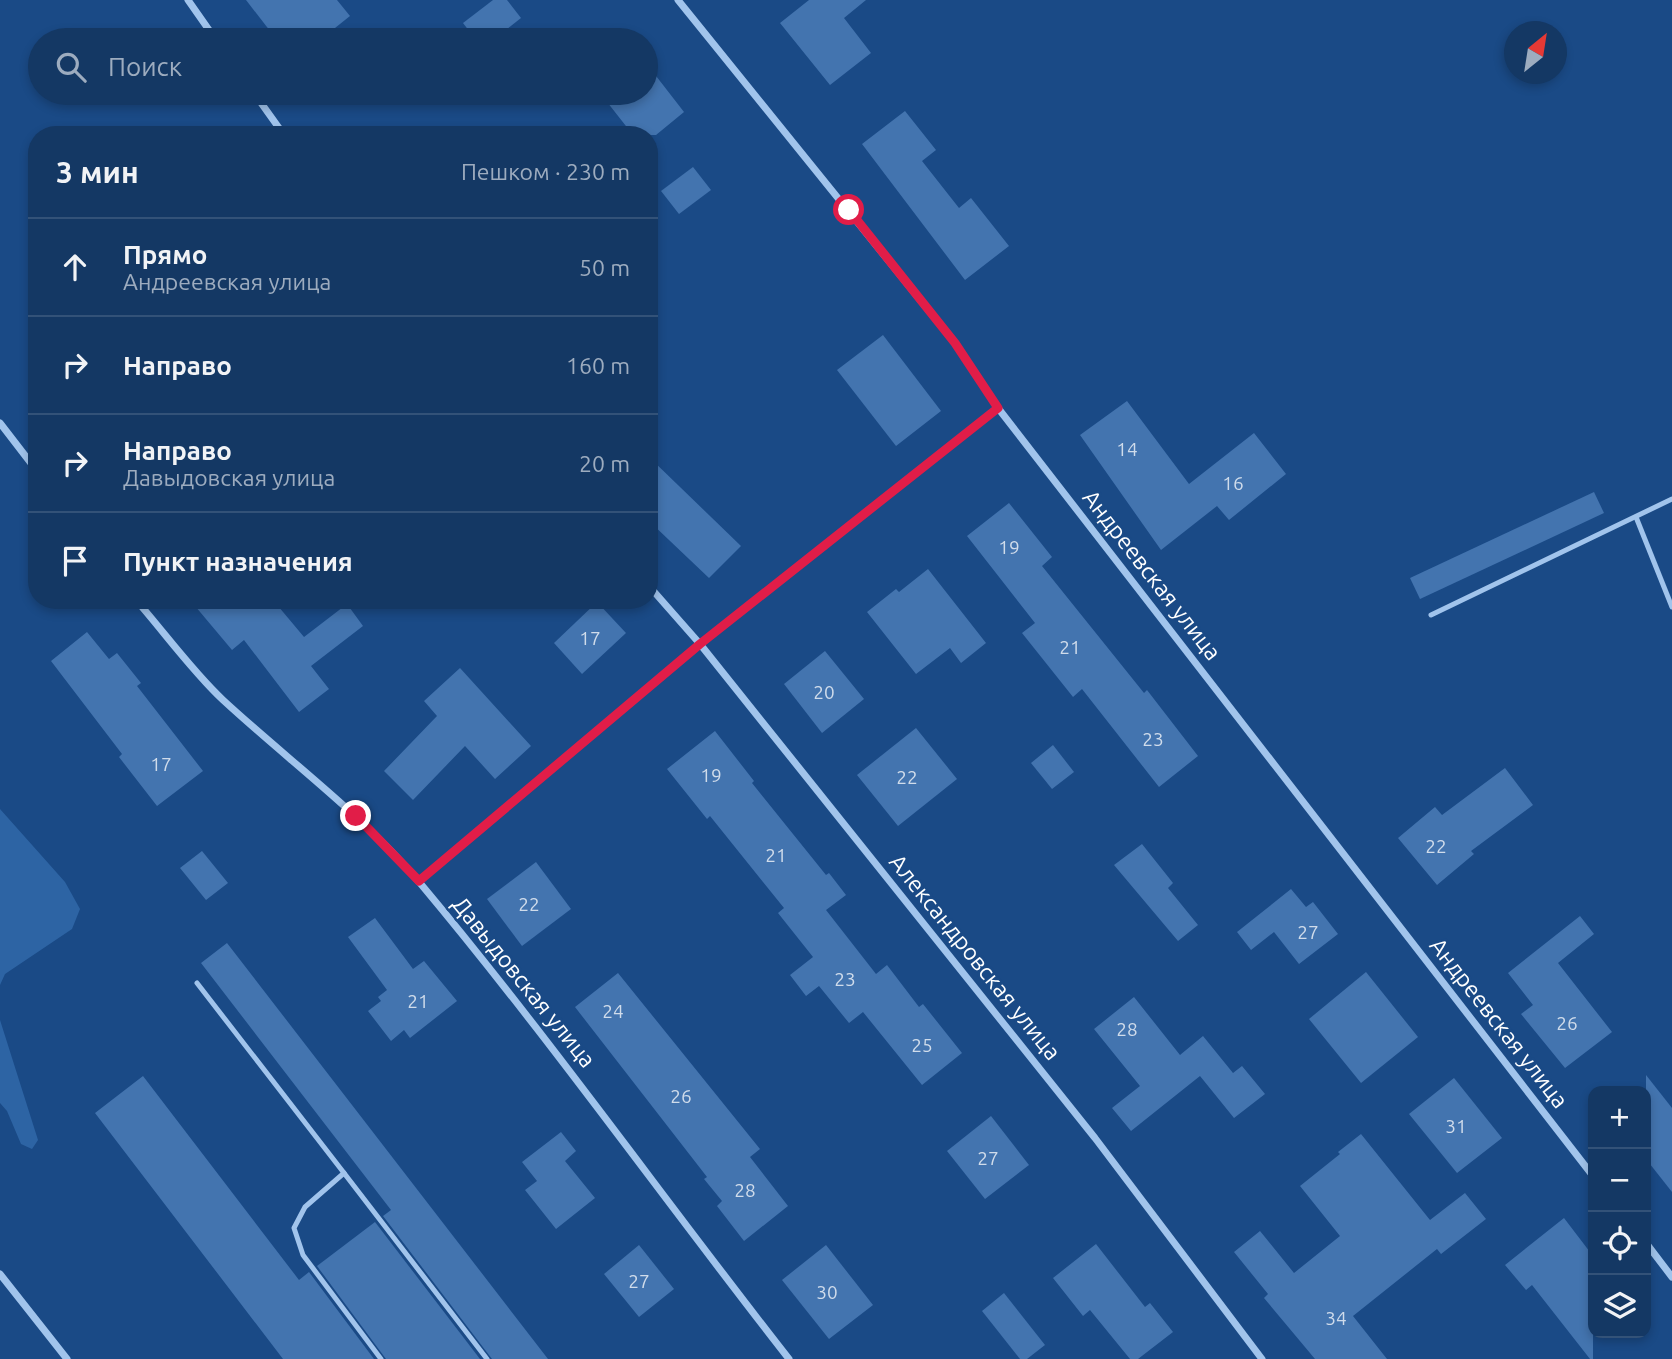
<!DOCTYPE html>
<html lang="ru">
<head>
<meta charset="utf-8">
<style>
  body { margin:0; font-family:Ubuntu,sans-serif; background:#1d3f6a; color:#f1f3f6 }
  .controls { position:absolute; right:21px; bottom:21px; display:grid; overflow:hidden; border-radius:14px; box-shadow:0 4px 10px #0003 }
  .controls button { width:63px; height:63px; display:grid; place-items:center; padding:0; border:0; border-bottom:2px solid #335278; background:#143864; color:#f1f3f6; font:35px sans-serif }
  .compass { position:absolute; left:1504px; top:21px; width:63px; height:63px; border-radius:50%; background:#143864; box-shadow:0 4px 10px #0003; rotate:30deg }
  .stop { position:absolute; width:21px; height:21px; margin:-16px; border:5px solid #e11d48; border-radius:50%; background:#fff }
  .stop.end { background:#e11d48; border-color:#fff; box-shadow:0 2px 7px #0008 }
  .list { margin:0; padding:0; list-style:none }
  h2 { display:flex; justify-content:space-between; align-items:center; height:91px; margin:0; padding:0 28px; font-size:30px }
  h2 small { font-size:23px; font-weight:400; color:#9dacbf }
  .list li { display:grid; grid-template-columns:46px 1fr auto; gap:21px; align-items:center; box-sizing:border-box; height:98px; padding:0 28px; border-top:2px solid #335278 }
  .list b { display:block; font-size:26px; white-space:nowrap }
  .list p { margin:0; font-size:23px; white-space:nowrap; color:#9dacbf }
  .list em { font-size:23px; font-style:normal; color:#9dacbf }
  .icon { flex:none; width:38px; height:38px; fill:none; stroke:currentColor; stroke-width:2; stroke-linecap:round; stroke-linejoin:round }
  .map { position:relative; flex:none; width:1672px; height:1359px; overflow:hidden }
  .search { position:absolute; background:#143864; box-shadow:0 4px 10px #0003; left:28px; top:28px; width:630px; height:77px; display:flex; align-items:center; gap:18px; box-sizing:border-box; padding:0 24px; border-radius:38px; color:#9dacbf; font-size:26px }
  .panel { position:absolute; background:#143864; box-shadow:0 4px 10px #0003; left:28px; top:126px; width:630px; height:483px; border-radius:28px }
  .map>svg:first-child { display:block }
  .green { fill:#2d64a4 }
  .building { fill:#4374af }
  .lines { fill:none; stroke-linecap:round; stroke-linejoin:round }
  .lane { stroke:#a1c4ec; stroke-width:5 }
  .street { stroke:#a1c4ec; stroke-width:7 }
  .route { stroke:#e11d48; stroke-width:9 }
  .labels { text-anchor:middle; stroke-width:5; stroke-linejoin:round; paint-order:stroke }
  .number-label { font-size:19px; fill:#d0dceb }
  .street-label { font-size:23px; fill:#fff; stroke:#1a4a86 }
</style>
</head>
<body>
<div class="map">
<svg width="1672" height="1359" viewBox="0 0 1672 1359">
  <rect width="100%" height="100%" fill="#1a4a86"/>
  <g class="green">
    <path d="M 0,809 L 65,882 L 80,909 L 72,929 L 5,974 L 0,985 Z"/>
    <path d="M 0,1020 L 38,1140 L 32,1149 L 21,1144 L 7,1111 L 0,1103 Z"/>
  </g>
  <g class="building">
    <path d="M 246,0 L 337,0 L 350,16 L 320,40 L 277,40 Z"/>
    <path d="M 493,0 L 507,0 L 521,18 L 493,40 L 476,40 L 463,23 Z"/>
    <path d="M 809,0 L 866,0 L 844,18 L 871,53 L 830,85 L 780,23 Z"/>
    <path d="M 646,63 L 684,112 L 656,135 L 633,135 L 600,93 L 646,93 Z"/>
    <path d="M 905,111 L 936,150 L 922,161 L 959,208 L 971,198 L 1009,246 L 965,280 L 862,144 Z"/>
    <path d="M 693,167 L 711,190 L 679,214 L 661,191 Z"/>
    <path d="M 883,335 L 941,411 L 896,446 L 837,370 Z"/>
    <path d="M 1127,401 L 1189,484 L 1254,433 L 1286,474 L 1229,520 L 1217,506 L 1161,550 L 1080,435 Z"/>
    <path d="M 649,457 L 741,546 L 709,578 L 649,521 Z"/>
    <path d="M 1594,492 L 1604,513 L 1420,599 L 1410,578 Z"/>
    <path d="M 1009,503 L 1052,557 L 1042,566 L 1144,693 L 1147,690 L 1198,756 L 1159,787 L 1082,689 L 1073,697 L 1022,633 L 1035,623 L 967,536 Z"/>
    <path d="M 928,569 L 986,643 L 961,663 L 950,648 L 916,674 L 867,612 L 896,589 L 899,592 Z"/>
    <path d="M 190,600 L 273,600 L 304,637 L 347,604 L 363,626 L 311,666 L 329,689 L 299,712 L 244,640 L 232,650 Z"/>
    <path d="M 597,602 L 626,633 L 582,674 L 554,643 Z"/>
    <path d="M 87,632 L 109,659 L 117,653 L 141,683 L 137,686 L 203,771 L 157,806 L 119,757 L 122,754 L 51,661 Z"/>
    <path d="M 825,651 L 864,699 L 822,733 L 784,684 Z"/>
    <path d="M 460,668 L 531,746 L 495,779 L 465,746 L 413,800 L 384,771 L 437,716 L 424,701 Z"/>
    <path d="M 916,728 L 957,779 L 898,826 L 857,775 Z"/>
    <path d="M 715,731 L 754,781 L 752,783 L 826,875 L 829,873 L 846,895 L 826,910 L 876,974 L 887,965 L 919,1007 L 923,1004 L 962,1053 L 922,1085 L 863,1012 L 849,1023 L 819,986 L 806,996 L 790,975 L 813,957 L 778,913 L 784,908 L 710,816 L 707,819 L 667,769 Z"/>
    <path d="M 1053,745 L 1074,772 L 1052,789 L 1031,763 Z"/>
    <path d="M 1505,768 L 1533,805 L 1471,851 L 1474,854 L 1437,885 L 1398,838 L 1435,807 L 1442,815 Z"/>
    <path d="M 1142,844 L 1173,883 L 1168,888 L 1198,925 L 1178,941 L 1114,865 Z"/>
    <path d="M 202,851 L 228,883 L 206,900 L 180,868 Z"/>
    <path d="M 536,862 L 571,909 L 522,946 L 487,899 Z"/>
    <path d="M 1291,889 L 1306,907 L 1313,902 L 1338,934 L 1299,964 L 1274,932 L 1251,950 L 1237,932 Z"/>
    <path d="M 1580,916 L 1594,934 L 1558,963 L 1612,1032 L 1565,1068 L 1521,1014 L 1533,1005 L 1508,973 Z"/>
    <path d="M 375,918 L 413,969 L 424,961 L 457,1001 L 410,1038 L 404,1030 L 391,1041 L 368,1011 L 381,1001 L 378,997 L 387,990 L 348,937 Z"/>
    <path d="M 227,943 L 548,1359 L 492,1359 L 383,1216 L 391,1210 L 201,963 Z"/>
    <path d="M 1366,972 L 1418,1037 L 1361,1083 L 1309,1019 Z"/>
    <path d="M 618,973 L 760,1149 L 750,1157 L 788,1206 L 744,1241 L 717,1206 L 722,1201 L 704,1179 L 707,1177 L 575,1007 Z"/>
    <path d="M 1134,997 L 1180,1055 L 1203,1036 L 1233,1073 L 1242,1066 L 1265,1094 L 1234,1118 L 1200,1076 L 1131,1131 L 1112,1108 L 1140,1086 L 1094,1029 Z"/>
    <path d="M 1646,1075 L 1672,1108 L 1672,1192 L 1646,1159 Z"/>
    <path d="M 143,1076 L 299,1280 L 309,1272 L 374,1359 L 283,1359 L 95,1113 Z"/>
    <path d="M 1454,1078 L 1502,1138 L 1457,1173 L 1409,1114 Z"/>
    <path d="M 991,1116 L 1029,1165 L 985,1199 L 947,1151 Z"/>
    <path d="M 561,1132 L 576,1151 L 565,1161 L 595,1198 L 556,1229 L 525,1190 L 537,1181 L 522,1162 Z"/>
    <path d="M 1361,1134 L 1430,1220 L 1465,1193 L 1486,1219 L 1441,1254 L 1437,1249 L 1353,1316 L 1387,1359 L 1315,1359 L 1264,1298 L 1268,1294 L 1234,1252 L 1260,1231 L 1294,1273 L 1340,1236 L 1300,1186 L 1340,1154 L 1338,1152 Z"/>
    <path d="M 1564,1218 L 1593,1256 L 1593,1359 L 1590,1359 L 1532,1285 L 1526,1290 L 1505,1265 Z"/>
    <path d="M 375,1222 L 480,1359 L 386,1359 L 317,1266 Z"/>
    <path d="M 1096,1244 L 1145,1307 L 1150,1303 L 1173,1332 L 1138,1359 L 1130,1359 L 1090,1310 L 1083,1316 L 1053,1278 Z"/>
    <path d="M 639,1245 L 674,1289 L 639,1317 L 604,1274 Z"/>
    <path d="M 826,1245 L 873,1305 L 829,1339 L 782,1280 Z"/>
    <path d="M 1004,1293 L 1045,1345 L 1027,1359 L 1020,1359 L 982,1311 Z"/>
  </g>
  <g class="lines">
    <g class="lane">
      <path d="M 1636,517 L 1672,607"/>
      <path d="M 1431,615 L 1672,499"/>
      <path d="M 419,882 L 700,644 L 998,408"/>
      <path d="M 197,983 L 344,1173"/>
      <path d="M 381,1359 L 303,1255 L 294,1228 L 305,1207 L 344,1173 L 487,1359"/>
    </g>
    <g class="street">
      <path d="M 188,0 L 216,40"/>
      <path d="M 678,0 L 955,343 L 998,408 L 1593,1176"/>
      <path d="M 254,93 L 284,135"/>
      <path d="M 0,423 L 37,471"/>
      <path d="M 649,586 L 700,644 L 1095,1138 L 1262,1359"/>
      <path d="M 136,600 C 164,632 193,672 223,700 C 289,761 362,814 420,883 C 549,1037 665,1201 789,1359"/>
      <path d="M 1646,1243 L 1672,1277"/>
      <path d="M 0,1274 L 67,1359"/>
    </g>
  </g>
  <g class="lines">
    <path class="route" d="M 356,816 L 419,881 L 700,644 L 998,408 L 955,343 L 849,210"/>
  </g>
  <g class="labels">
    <g class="number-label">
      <text x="1127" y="456">14</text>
      <text x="1233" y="490">16</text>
      <text x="1009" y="554">19</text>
      <text x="590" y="645">17</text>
      <text x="1070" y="654">21</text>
      <text x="824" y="699">20</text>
      <text x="1153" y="746">23</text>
      <text x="161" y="771">17</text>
      <text x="711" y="782">19</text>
      <text x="907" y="784">22</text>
      <text x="1436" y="853">22</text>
      <text x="776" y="862">21</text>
      <text x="529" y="911">22</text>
      <text x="1308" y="939">27</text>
      <text x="845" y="986">23</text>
      <text x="418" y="1008">21</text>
      <text x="613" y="1018">24</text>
      <text x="1567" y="1030">26</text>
      <text x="1127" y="1036">28</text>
      <text x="922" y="1052">25</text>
      <text x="681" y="1103">26</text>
      <text x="1456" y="1133">31</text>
      <text x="988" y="1165">27</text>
      <text x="745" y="1197">28</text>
      <text x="639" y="1288">27</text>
      <text x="827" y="1299">30</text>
      <text x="1336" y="1325">34</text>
    </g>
    <g class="street-label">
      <text transform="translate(1152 575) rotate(52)" y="8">Андреевская улица</text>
      <text transform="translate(975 957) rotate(51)" y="8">Александровская улица</text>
      <text transform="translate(524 982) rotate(51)" y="8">Давыдовская улица</text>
      <text transform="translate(1499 1023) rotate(52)" y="8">Андреевская улица</text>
    </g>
  </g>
</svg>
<div class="controls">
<button>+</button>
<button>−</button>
<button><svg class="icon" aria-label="locate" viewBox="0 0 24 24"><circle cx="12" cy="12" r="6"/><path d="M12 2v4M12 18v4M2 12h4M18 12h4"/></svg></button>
<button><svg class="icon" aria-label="layers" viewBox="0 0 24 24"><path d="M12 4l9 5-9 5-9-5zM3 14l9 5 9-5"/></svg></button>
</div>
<svg class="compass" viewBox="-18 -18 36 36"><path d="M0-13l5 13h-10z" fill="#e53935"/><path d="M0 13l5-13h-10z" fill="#9dacbf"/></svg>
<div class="stop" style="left:849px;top:210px"></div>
<div class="stop end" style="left:356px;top:816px"></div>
<div class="search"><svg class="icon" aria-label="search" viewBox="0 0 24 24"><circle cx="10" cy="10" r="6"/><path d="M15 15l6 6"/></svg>Поиск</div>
<section class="panel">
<h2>3 мин<small>Пешком · 230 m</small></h2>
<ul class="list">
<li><svg class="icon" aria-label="ahead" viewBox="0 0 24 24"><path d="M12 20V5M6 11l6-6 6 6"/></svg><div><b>Прямо</b><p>Андреевская улица</p></div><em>50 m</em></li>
<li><svg class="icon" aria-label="right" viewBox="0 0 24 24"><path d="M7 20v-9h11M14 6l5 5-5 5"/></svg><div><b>Направо</b></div><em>160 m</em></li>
<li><svg class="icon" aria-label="right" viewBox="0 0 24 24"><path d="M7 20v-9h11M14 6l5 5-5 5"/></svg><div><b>Направо</b><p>Давыдовская улица</p></div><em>20 m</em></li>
<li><svg class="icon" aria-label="arrive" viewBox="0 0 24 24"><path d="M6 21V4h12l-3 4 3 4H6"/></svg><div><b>Пункт назначения</b></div></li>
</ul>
</section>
</div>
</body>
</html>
